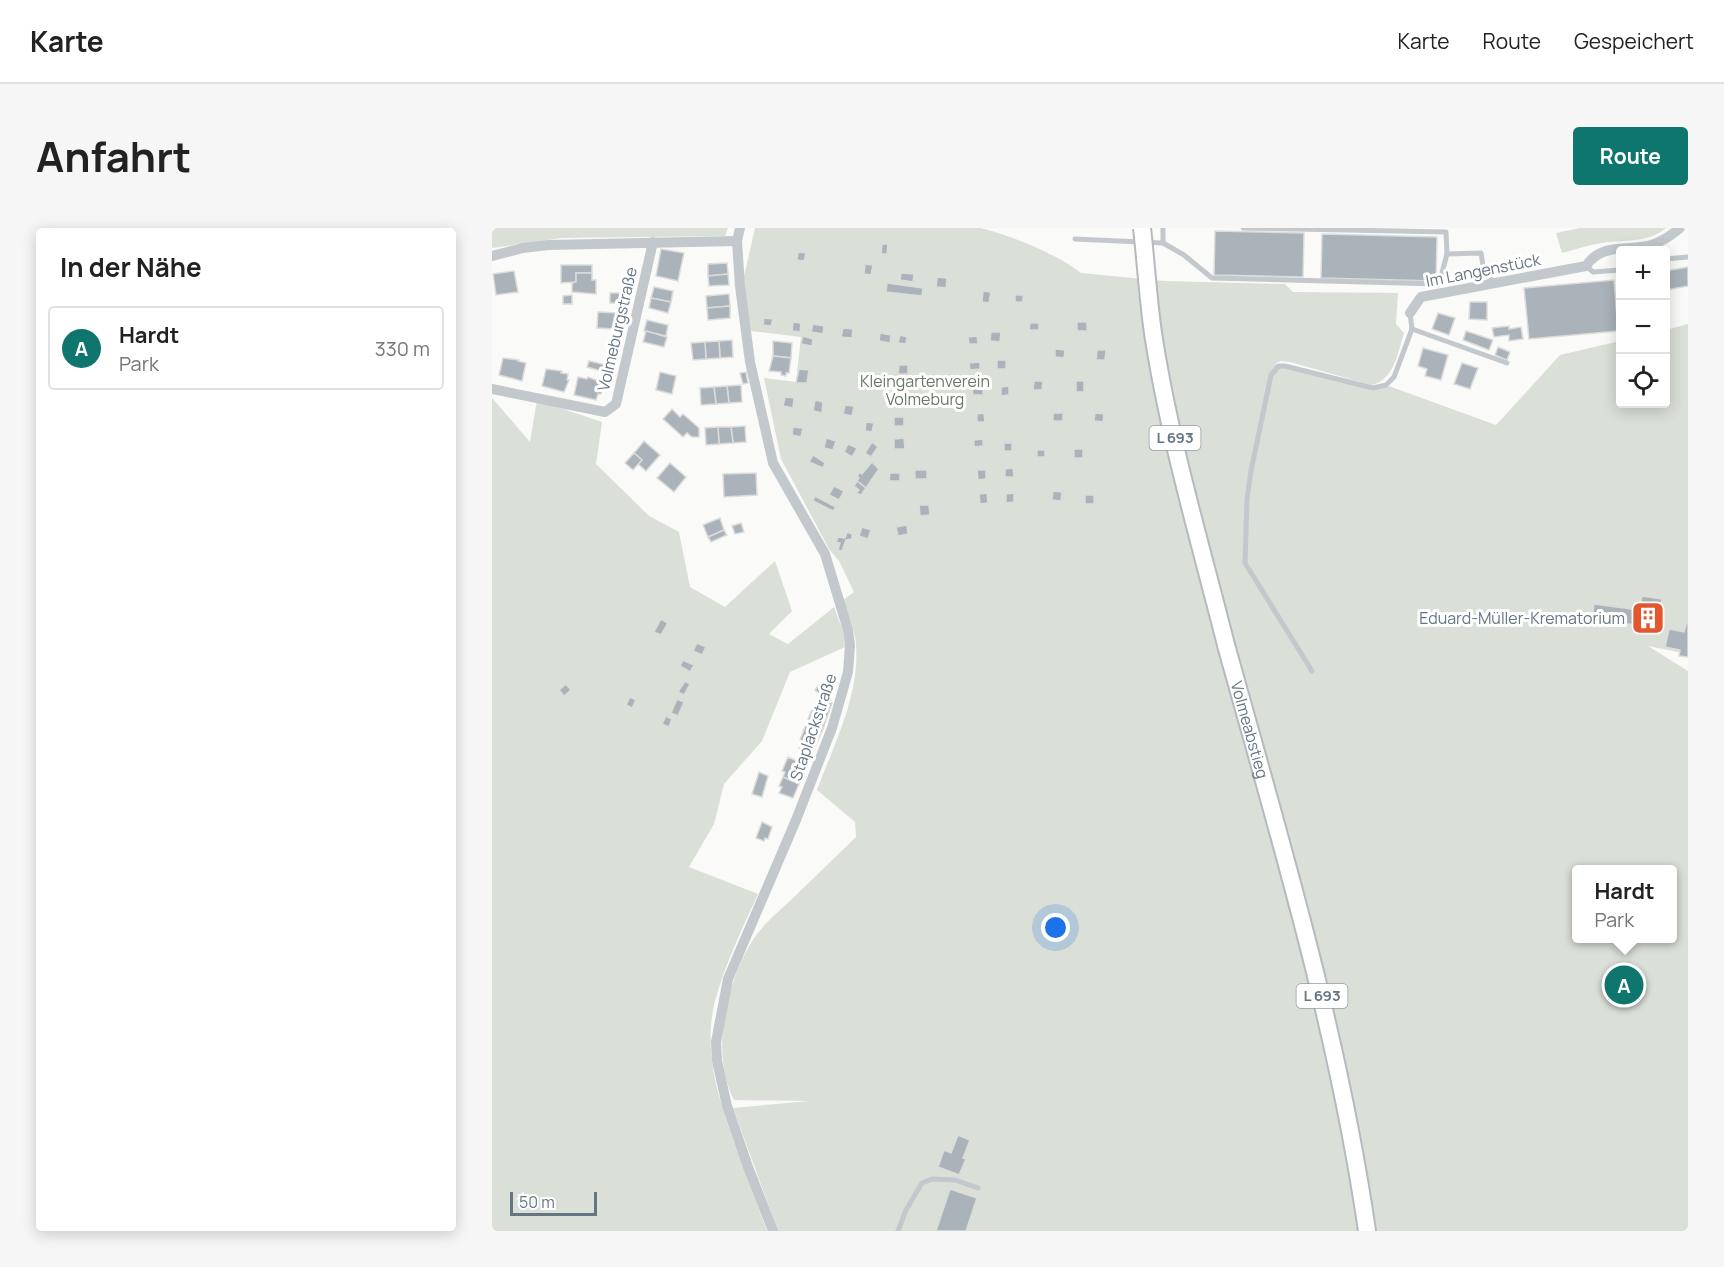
<!DOCTYPE html>
<html lang="de">
<head>
<meta charset="utf-8">
<style>
  body { margin:0; font-family:Manrope,sans-serif; background:#f6f6f6; color:#222 }
  .controls { position:absolute; right:18px; top:18px; display:grid; overflow:hidden; border-radius:6px; box-shadow:0 3px 15px #0003 }
  .controls button { width:54px; height:54px; display:grid; place-items:center; padding:0; border:0; border-bottom:2px solid #e0e0e0; background:#fff; color:#222; font:30px sans-serif }
  .scale { position:absolute; left:18px; bottom:15px; width:87px; box-sizing:border-box; padding-left:6px; border:3px solid #657683; border-top:0; font-size:16px; line-height:21px; white-space:nowrap; color:#657683; -webkit-text-stroke:4px #fff; paint-order:stroke }
  .you { position:absolute; left:564px; top:700px; width:21px; height:21px; margin:-15px; border:4px solid #fff; border-radius:50%; background:#1a73e8; box-shadow:0 0 0 9px #1a73e833 }
  .badge { display:grid; place-items:center; width:39px; height:39px; border-radius:50%; background:#0f766e; color:#fff; font-size:20px; font-weight:700 }
  .pin { position:absolute; translate:-50% -50%; border:3px solid #fff; box-shadow:0 2px 6px #0006 }
  .popup { position:absolute; left:1080px; top:637px; width:105px; height:78px; box-sizing:border-box; display:grid; place-content:center; border-radius:6px; background:#fff; filter:drop-shadow(0 2px 4px #0005); font-size:20px; white-space:nowrap; color:#767676 }
  .popup b { font-size:22px; color:#222 }
  .popup::after { content:''; position:absolute; left:50%; top:100%; margin-left:-12px; border:12px solid transparent; border-top-color:#fff }
  .list { margin:0; padding:0; list-style:none }
  h2 { display:flex; justify-content:space-between; align-items:center; height:78px; margin:0; padding:0 24px; font-size:26px }
  h2 small { font-size:20px; font-weight:400; color:#767676 }
  .list li { display:grid; grid-template-columns:39px 1fr auto; gap:18px; align-items:center; box-sizing:border-box; height:84px; margin:0 12px 12px; padding:0 12px; border:2px solid #e0e0e0; border-radius:6px }
  .list b { display:block; font-size:22px; white-space:nowrap }
  .list p { margin:0; font-size:20px; white-space:nowrap; color:#767676 }
  .list em { font-size:20px; font-style:normal; color:#767676 }
  .icon { flex:none; width:33px; height:33px; fill:none; stroke:currentColor; stroke-width:2; stroke-linecap:round; stroke-linejoin:round }
  .map { position:relative; flex:none; width:1196px; height:1003px; overflow:hidden; border-radius:6px }
  header { display:flex; align-items:center; gap:36px; box-sizing:border-box; height:84px; padding:0 30px; background:#fff; border-bottom:2px solid #e0e0e0 }
  header strong { font-size:28px }
  nav { display:flex; gap:33px; margin-inline-start:auto; font-size:21px }
  .intro { display:flex; align-items:center; justify-content:space-between; box-sizing:border-box; height:144px; padding:0 36px }
  h1 { margin:0; font-size:42px }
  .button { padding:15px 27px; border-radius:6px; background:#0f766e; color:#fff; font-size:21px; font-weight:700 }
  main { display:flex; gap:36px; padding:0 36px }
  aside { flex:1; background:#fff; border-radius:6px; box-shadow:0 3px 15px #0003 }
  .map>svg:first-child { display:block }
  .green { fill:#dadfd7; fill-rule:evenodd }
  .building { fill:#aab3b9; stroke:#dcdcda; stroke-width:1.5 }
  .lines { fill:none; stroke-linecap:round; stroke-linejoin:round }
  .primary-casing { stroke:#b5babe; stroke-width:20 }
  .service { stroke:#c3c8cc; stroke-width:5 }
  .minor { stroke:#c3c8cc; stroke-width:10 }
  .primary { stroke:#fff; stroke-width:16 }
  .primary-bridge-casing { stroke:#b5babe; stroke-width:20; stroke-linecap:butt }
  .primary-bridge { stroke:#fff; stroke-width:16 }
  .labels { text-anchor:middle; stroke-width:6; stroke-linejoin:round; paint-order:stroke }
  .shield { fill:#fff; stroke:#939fa8; stroke-width:1.5 }
  .shield-label { font-size:15px; font-weight:bold; fill:#657683 }
  .street-label { font-size:16px; fill:#657683; stroke:#fff }
  .park-label { font-size:16px; fill:#687a64; stroke:#fff }
  .poi-label { font-size:16px; fill:#657683; stroke:#fff; text-anchor:end }
</style>
</head>
<body>
<header>
<strong>Karte</strong>
<nav><a>Karte</a><a>Route</a><a>Gespeichert</a></nav>
</header>
<div class="intro"><h1>Anfahrt</h1><a class="button">Route</a></div>
<main>
<aside>
<h2>In der Nähe<small></small></h2>
<ul class="list">
<li><span class="badge">A</span><div><b>Hardt</b><p>Park</p></div><em>330 m</em></li>
</ul>
</aside>
<div class="map">
<svg width="1196" height="1003" viewBox="0 0 1196 1003">
  <rect width="100%" height="100%" fill="#fafaf8"/>
  <g class="green">
    <path d="M 0,0 L 236,0 L 233,8 L 70,10 L 0,20 Z"/>
    <path d="M 263,0 L 488,0 C 518,7 565,26 589,45 L 672,53 L 793,56 L 801,64 L 906,65 L 904,96 L 912,105 C 906,124 902,153 879,157 L 798,134 L 789,133 L 784,135 L 787,138 L 881,160 L 894,157 L 1004,197 L 1068,127 L 1128,113 L 1128,176 L 1174,176 L 1174,102 L 1196,96 L 1196,426 L 1156,418 L 1196,443 L 1196,1003 L 286,1003 L 241,880 L 317,873 L 242,872 C 217,824 235,748 265,706 C 274,694 287,683 298,673 C 320,652 342,630 364,609 L 363,594 L 325,562 C 342,516 368,467 364,416 C 363,401 356,387 351,372 L 362,364 L 347,333 L 337,321 L 289,231 L 272,150 L 304,154 L 309,109 L 259,103 L 251,53 ZM 1084,642 L 1180,642 L 1180,710 L 1084,710 Z"/>
    <path d="M 1088,0 L 1174,0 C 1158,14 1136,12 1116,14 C 1100,16 1085,21 1070,25 L 1064,5 Z"/>
    <path d="M 0,170 L 38,214 L 45,172 L 110,194 L 104,236 L 157,288 L 187,304 L 198,359 L 233,379 L 283,333 L 300,383 L 277,406 L 296,416 L 342,379 L 351,403 L 353,419 L 298,444 L 270,513 L 232,556 L 222,596 L 197,639 L 266,666 C 250,701 233,736 223,773 C 210,826 228,876 246,925 C 256,951 265,977 275,1003 L 0,1003 Z"/>
  </g>
  <g class="building">
    <path d="M 723,3 L 812,5 L 811,49 L 722,47 Z"/>
    <path d="M 830,6 L 945,9 L 944,53 L 829,50 Z"/>
    <path d="M 390,16 L 396,16 L 395,26 L 389,26 Z"/>
    <path d="M 169,21 L 192,25 L 186,53 L 164,48 Z"/>
    <path d="M 306,24 L 314,25 L 312,33 L 305,32 Z"/>
    <path d="M 235,35 L 236,46 L 216,48 L 216,36 Z"/>
    <path d="M 373,36 L 381,37 L 379,47 L 372,46 Z"/>
    <path d="M 69,37 L 100,37 L 100,45 L 84,45 L 84,54 L 69,55 Z"/>
    <path d="M 1196,39 L 1196,58 L 1174,62 L 1174,43 Z"/>
    <path d="M 22,43 L 26,64 L 4,67 L 1,46 Z"/>
    <path d="M 84,45 L 100,45 L 100,52 L 104,52 L 104,66 L 80,64 L 80,55 L 84,54 Z"/>
    <path d="M 409,45 L 422,46 L 421,54 L 408,52 Z"/>
    <path d="M 236,46 L 237,57 L 217,58 L 216,48 Z"/>
    <path d="M 445,49 L 455,50 L 454,60 L 444,59 Z"/>
    <path d="M 1122,52 L 1126,103 L 1037,111 L 1032,60 Z"/>
    <path d="M 395,55 L 431,60 L 430,68 L 394,64 Z"/>
    <path d="M 162,59 L 181,63 L 179,74 L 159,70 Z"/>
    <path d="M 491,63 L 499,64 L 497,75 L 490,74 Z"/>
    <rect x="118" y="65" width="14" height="10"/>
    <path d="M 237,66 L 238,78 L 215,80 L 214,68 Z"/>
    <path d="M 80,67 L 80,76 L 71,76 L 71,68 Z"/>
    <rect x="523" y="67" width="8" height="7"/>
    <path d="M 159,70 L 179,74 L 176,85 L 157,80 Z"/>
    <path d="M 978,74 L 995,74 L 995,92 L 977,91 Z"/>
    <path d="M 238,78 L 238,90 L 216,92 L 215,80 Z"/>
    <path d="M 106,84 L 125,85 L 124,101 L 105,100 Z"/>
    <path d="M 946,85 L 963,90 L 957,107 L 940,101 Z"/>
    <path d="M 272,90 L 281,91 L 279,98 L 271,97 Z"/>
    <path d="M 155,92 L 176,97 L 174,108 L 152,103 Z"/>
    <path d="M 301,94 L 309,95 L 308,104 L 300,103 Z"/>
    <rect x="585" y="94" width="10" height="9"/>
    <path d="M 538,95 L 547,95 L 547,102 L 537,102 Z"/>
    <path d="M 321,96 L 332,98 L 331,106 L 319,104 Z"/>
    <path d="M 1017,98 L 1017,101 L 1029,99 L 1031,111 L 1017,113 L 1017,107 L 1002,109 L 1000,100 Z"/>
    <path d="M 351,100 L 361,101 L 360,110 L 349,109 Z"/>
    <path d="M 154,103 L 175,109 L 172,119 L 151,114 Z"/>
    <path d="M 974,103 L 1001,112 L 997,122 L 971,112 Z"/>
    <path d="M 499,104 L 509,104 L 508,114 L 498,113 Z"/>
    <path d="M 388,105 L 399,107 L 398,115 L 387,113 Z"/>
    <path d="M 408,107 L 415,109 L 414,116 L 406,115 Z"/>
    <path d="M 311,108 L 321,111 L 320,118 L 309,116 Z"/>
    <path d="M 485,108 L 486,116 L 477,116 L 476,109 Z"/>
    <path d="M 240,112 L 241,129 L 228,130 L 227,113 Z"/>
    <path d="M 227,113 L 228,130 L 214,131 L 213,114 Z"/>
    <path d="M 281,113 L 300,115 L 299,130 L 281,128 Z"/>
    <path d="M 213,114 L 214,131 L 201,132 L 199,115 Z"/>
    <path d="M 1006,119 L 1018,124 L 1015,132 L 1003,127 Z"/>
    <path d="M 931,120 L 956,127 L 949,152 L 933,148 L 935,141 L 926,138 Z"/>
    <path d="M 563,121 L 573,122 L 572,130 L 563,129 Z"/>
    <path d="M 605,122 L 614,122 L 613,132 L 604,132 Z"/>
    <path d="M 281,128 L 299,130 L 297,145 L 294,145 L 294,148 L 289,147 L 289,144 L 277,143 Z"/>
    <path d="M 11,130 L 27,132 L 26,133 L 34,135 L 30,153 L 7,147 Z"/>
    <rect x="505" y="132" width="9" height="9"/>
    <path d="M 97,133 L 115,137 L 113,144 L 95,139 Z"/>
    <path d="M 488,134 L 488,141 L 478,142 L 477,135 Z"/>
    <path d="M 970,135 L 986,140 L 978,161 L 962,156 Z"/>
    <path d="M 407,137 L 416,137 L 416,146 L 406,146 Z"/>
    <path d="M 54,141 L 70,143 L 69,145 L 76,146 L 75,152 L 77,152 L 72,164 L 50,158 Z"/>
    <path d="M 307,141 L 317,142 L 315,155 L 304,155 Z"/>
    <path d="M 168,144 L 184,148 L 180,166 L 164,162 Z"/>
    <path d="M 254,144 L 256,155 L 251,156 L 248,145 Z"/>
    <path d="M 86,149 L 95,151 L 96,149 L 109,154 L 107,163 L 110,163 L 109,166 L 106,166 L 104,172 L 82,167 Z"/>
    <path d="M 542,153 L 551,153 L 550,162 L 541,162 Z"/>
    <rect x="584" y="153" width="8" height="11"/>
    <path d="M 403,156 L 413,156 L 413,168 L 402,168 Z"/>
    <path d="M 249,157 L 250,174 L 237,175 L 235,158 Z"/>
    <path d="M 235,158 L 237,175 L 224,176 L 222,159 Z"/>
    <path d="M 517,158 L 517,167 L 509,168 L 509,159 Z"/>
    <path d="M 222,159 L 224,176 L 209,177 L 208,160 Z"/>
    <path d="M 480,160 L 491,160 L 491,167 L 481,167 Z"/>
    <path d="M 293,169 L 302,170 L 301,180 L 291,178 Z"/>
    <path d="M 323,172 L 331,174 L 330,185 L 321,183 Z"/>
    <path d="M 353,177 L 362,178 L 360,188 L 351,186 Z"/>
    <path d="M 180,181 L 188,189 L 191,186 L 207,200 L 207,209 L 200,209 L 195,205 L 191,209 L 171,191 Z"/>
    <path d="M 492,185 L 493,194 L 485,194 L 485,186 Z"/>
    <rect x="561" y="185" width="10" height="8"/>
    <path d="M 603,185 L 612,186 L 611,194 L 602,193 Z"/>
    <rect x="402" y="189" width="10" height="9"/>
    <path d="M 374,194 L 382,195 L 380,204 L 373,203 Z"/>
    <path d="M 253,198 L 254,214 L 241,215 L 239,199 Z"/>
    <path d="M 226,199 L 239,199 L 241,215 L 227,216 Z"/>
    <path d="M 226,199 L 227,216 L 214,217 L 213,200 Z"/>
    <path d="M 301,199 L 311,200 L 309,209 L 300,207 Z"/>
    <path d="M 334,210 L 344,213 L 341,222 L 332,220 Z"/>
    <path d="M 412,210 L 413,221 L 402,221 L 402,211 Z"/>
    <path d="M 491,211 L 491,218 L 482,219 L 482,212 Z"/>
    <path d="M 152,213 L 168,227 L 154,243 L 146,236 L 150,232 L 142,225 Z"/>
    <path d="M 380,214 L 386,219 L 379,229 L 373,225 Z"/>
    <rect x="512" y="215" width="8" height="8"/>
    <path d="M 356,216 L 365,220 L 360,229 L 352,224 Z"/>
    <rect x="582" y="221" width="9" height="9"/>
    <rect x="545" y="222" width="8" height="7"/>
    <path d="M 142,225 L 150,232 L 141,242 L 133,235 Z"/>
    <path d="M 321,227 L 333,235 L 331,240 L 317,234 Z"/>
    <path d="M 380,234 L 387,241 L 374,260 L 365,253 L 367,250 L 365,248 L 368,244 L 370,246 Z"/>
    <path d="M 178,235 L 194,249 L 182,264 L 165,250 Z"/>
    <path d="M 521,240 L 522,249 L 513,249 L 513,241 Z"/>
    <rect x="423" y="242" width="12" height="9"/>
    <path d="M 485,242 L 494,242 L 494,251 L 486,252 Z"/>
    <path d="M 264,245 L 265,267 L 232,269 L 231,246 Z"/>
    <path d="M 398,245 L 408,245 L 408,253 L 397,253 Z"/>
    <path d="M 365,253 L 374,260 L 369,267 L 364,265 L 367,262 L 362,258 Z"/>
    <path d="M 342,258 L 352,263 L 347,272 L 337,267 Z"/>
    <path d="M 561,263 L 570,264 L 569,273 L 560,272 Z"/>
    <path d="M 495,265 L 496,275 L 488,276 L 487,266 Z"/>
    <path d="M 522,265 L 522,274 L 514,275 L 514,266 Z"/>
    <rect x="593" y="267" width="9" height="9"/>
    <path d="M 323,268 L 344,279 L 341,283 L 321,273 Z"/>
    <path d="M 427,277 L 437,277 L 438,287 L 428,288 Z"/>
    <path d="M 228,290 L 232,302 L 216,309 L 211,297 Z"/>
    <path d="M 249,295 L 252,304 L 243,306 L 240,298 Z"/>
    <path d="M 415,297 L 416,306 L 406,308 L 404,299 Z"/>
    <path d="M 370,299 L 379,302 L 376,311 L 367,308 Z"/>
    <path d="M 232,302 L 235,307 L 219,314 L 216,309 Z"/>
    <path d="M 355,304 L 360,306 L 360,311 L 354,312 L 350,323 L 346,322 L 348,315 L 344,314 L 346,309 L 353,310 Z"/>
    <path d="M 1150,368 L 1170,371 L 1165,401 L 1144,397 Z"/>
    <path d="M 1102,376 L 1147,382 L 1144,397 L 1100,391 Z"/>
    <path d="M 1196,390 L 1196,429 L 1187,428 L 1188,422 L 1173,419 L 1177,401 L 1192,404 Z"/>
    <path d="M 169,391 L 176,395 L 169,407 L 162,404 Z"/>
    <path d="M 205,415 L 214,419 L 210,427 L 201,423 Z"/>
    <path d="M 191,432 L 202,437 L 198,444 L 188,438 Z"/>
    <path d="M 193,453 L 198,456 L 192,467 L 186,464 Z"/>
    <path d="M 328,455 L 336,461 L 331,468 L 323,462 Z"/>
    <path d="M 74,456 L 79,462 L 72,468 L 67,462 Z"/>
    <path d="M 138,469 L 144,472 L 140,480 L 134,477 Z"/>
    <path d="M 327,470 L 340,475 L 331,501 L 315,494 L 321,479 L 323,480 Z"/>
    <path d="M 185,471 L 192,474 L 186,488 L 179,485 Z"/>
    <path d="M 174,488 L 180,491 L 177,499 L 170,496 Z"/>
    <path d="M 315,494 L 331,501 L 320,526 L 307,521 L 310,513 L 308,512 Z"/>
    <path d="M 296,529 L 316,538 L 307,556 L 291,549 L 293,544 L 290,543 Z"/>
    <path d="M 267,544 L 276,548 L 270,569 L 260,566 Z"/>
    <path d="M 291,549 L 307,556 L 301,570 L 287,565 L 290,559 L 287,558 Z"/>
    <path d="M 270,594 L 280,599 L 276,611 L 273,610 L 272,613 L 264,610 Z"/>
    <path d="M 466,907 L 478,912 L 471,930 L 474,931 L 467,947 L 446,939 L 452,922 L 459,925 Z"/>
    <path d="M 458,961 L 485,970 L 474,1003 L 444,1003 Z"/>
  </g>
  <g class="lines">
    <defs>
      <g id="primary">
        <path id="s1" d="M 734,417 C 788,611 846,803 875,1003"/>
      </g>
    </defs>
    <use href="#primary" class="primary-casing"/>
    <g class="service">
      <path d="M 751,0 L 954,4 L 955,26"/>
      <path d="M 583,11 L 671,15 L 671,0"/>
      <path d="M 671,15 L 692,27 L 720,50 L 947,56 L 955,26 L 989,25 L 992,43 L 1002,54"/>
      <path d="M 1174,31 L 1196,29"/>
      <path d="M 1094,38 L 1101,44 L 1128,42"/>
      <path d="M 920,101 L 1015,135"/>
      <path d="M 820,443 L 753,335 L 755,271 L 759,243 L 779,147 L 787,138 L 793,138 L 881,160 L 894,157 L 902,149 L 920,101 L 918,85"/>
      <path d="M 406,1003 L 414,982 L 430,955 L 440,951 L 463,952 L 486,960"/>
    </g>
    <g class="minor">
      <path d="M 248,0 L 245,13 L 248,58 L 258,134 L 281,235 L 333,326 L 356,402 L 358,417 L 356,444 L 340,500 L 304,592 L 236,751 L 224,814 L 225,833 L 235,878 L 256,939 L 281,1003"/>
      <path d="M 0,28 L 31,20 L 56,17 L 245,13"/>
      <path d="M 918,85 L 929,69 L 1094,38 C 1110,14 1134,24 1159,17 C 1170,14 1179,7 1188,0"/>
      <path d="M 0,161 L 113,184 L 124,176 L 161,14"/>
    </g>
    <use href="#primary" class="primary"/>
    <defs>
      <path id="primary-bridge" d="M 650,0 C 654,35 656,70 661,105 C 677,210 708,314 734,417"/>
    </defs>
    <use href="#primary-bridge" class="primary-bridge-casing"/>
    <use href="#primary-bridge" class="primary-bridge"/>
  </g>
  <defs>
    <symbol id="building-square" viewBox="-11 -11 22 22"><rect x="-9" y="-9" width="18" height="18" rx="4" fill="#e4572e" stroke="#fff"/><path d="M-4-6H4V6H1V3H-1V6H-4ZM-2.5-4.3h1.7v1.8h-1.7ZM.8-4.3h1.7v1.8H.8ZM-2.5-1h1.7V.8h-1.7ZM.8-1h1.7V.8H.8Z" fill="#fff"/></symbol>
  </defs>
  <g fill-rule="evenodd">
    <use href="#building-square" x="1137" y="371" width="38" height="38"/>
  </g>
  <g class="labels">
    <g class="shield">
      <rect x="657.5" y="198" width="51" height="24" rx="4.5"/>
      <rect x="804.5" y="756" width="51" height="24" rx="4.5"/>
    </g>
    <g class="shield-label">
      <text x="683" y="215">L 693</text>
      <text x="830" y="773">L 693</text>
    </g>
    <g class="street-label">
      <text transform="translate(991 42) rotate(-11)" y="6">Im Langenstück</text>
      <text transform="translate(125 101) rotate(-77)" y="6">Volmeburgstraße</text>
      <text transform="translate(321 499) rotate(-71)" y="6">Staplackstraße</text>
      <text dy="6" stroke="none"><textPath href="#s1" startOffset="88">Volmeabstieg</textPath></text>
    </g>
    <g class="park-label">
      <text x="433" y="159">Kleingartenverein<tspan x="433" dy="18">Volmeburg</tspan></text>
    </g>
    <g class="poi-label">
      <text x="1133" y="396">Eduard-Müller-Krematorium</text>
    </g>
  </g>
</svg>
<div class="controls">
<button>+</button>
<button>−</button>
<button><svg class="icon" aria-label="locate" viewBox="0 0 24 24"><circle cx="12" cy="12" r="6"/><path d="M12 2v4M12 18v4M2 12h4M18 12h4"/></svg></button>
</div>
<div class="scale">50 m</div>
<div class="you"></div>
<div class="pin badge" style="left:1132px;top:757px">A</div>
<div class="popup"><b>Hardt</b>Park</div>
</div>
</main>
</body>
</html>
